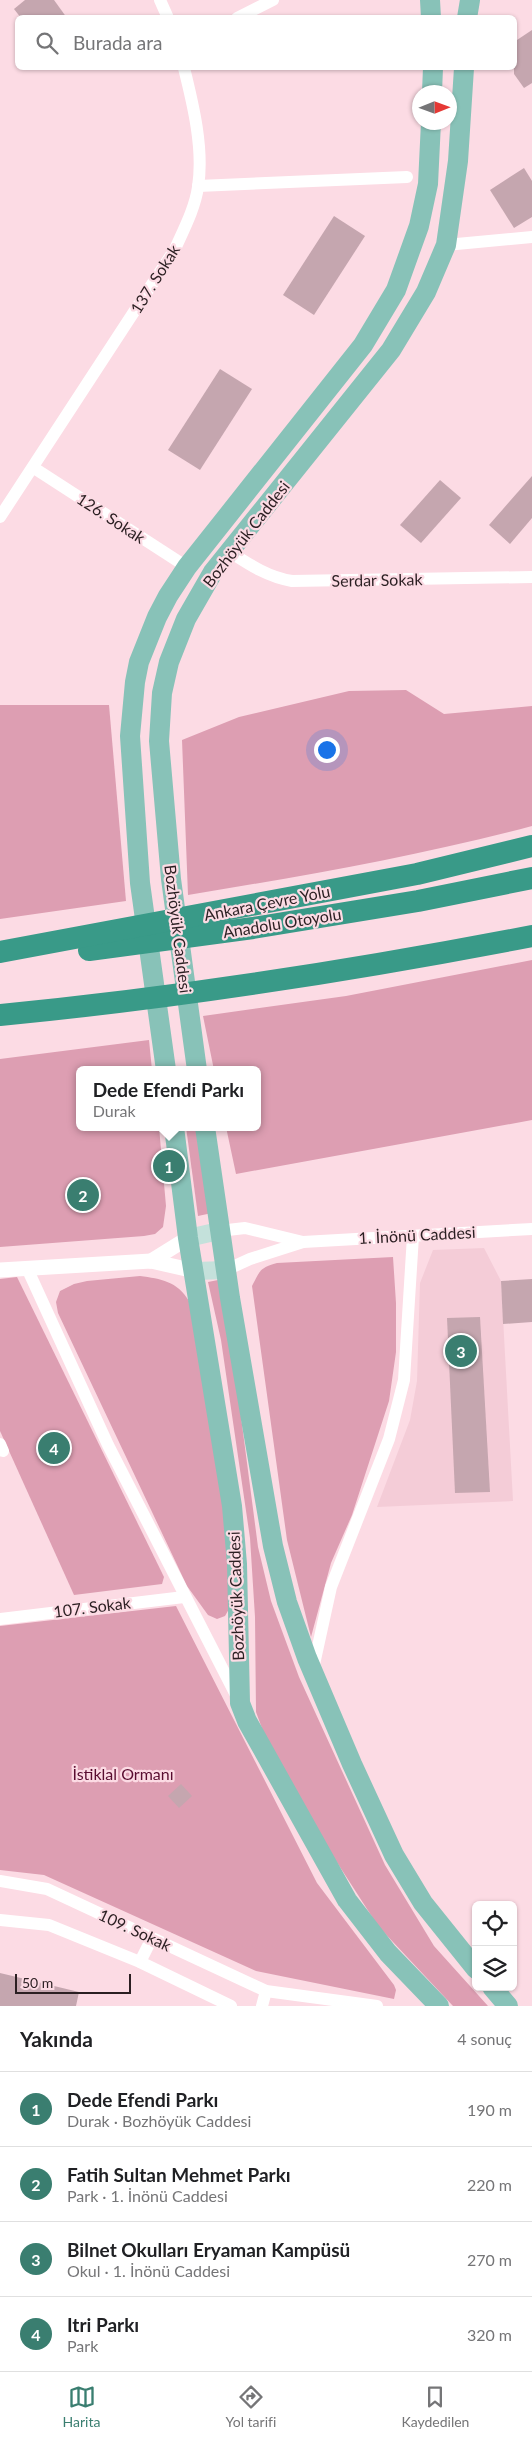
<!DOCTYPE html>
<html lang="tr">
<head>
<meta charset="utf-8">
<style>
  body { margin:0; font-family:Lato,sans-serif; background:#f6f6f6; color:#202124 }
  .controls { position:absolute; right:15px; bottom:15px; display:grid; overflow:hidden; border-radius:8px; box-shadow:0 1px 4px #0004 }
  .controls button { width:45px; height:45px; display:grid; place-items:center; padding:0; border:0; border-bottom:1px solid #e0e0e0; background:#fff; color:#202124; font:25px sans-serif }
  .compass { position:absolute; left:412px; top:85px; width:45px; height:45px; border-radius:50%; background:#fff; box-shadow:0 1px 4px #0004; rotate:89deg }
  .scale { position:absolute; left:15px; bottom:12px; width:116px; box-sizing:border-box; padding-left:5px; border:2px solid #2b1f22; border-top:0; font-size:14px; line-height:18px; white-space:nowrap; color:#2b1f22; -webkit-text-stroke:4px #fcdbe4; paint-order:stroke }
  .you { position:absolute; left:326px; top:749px; width:18px; height:18px; margin:-12px; border:4px solid #fff; border-radius:50%; background:#1a73e8; box-shadow:0 0 0 8px #1a73e833 }
  .badge { display:grid; place-items:center; width:32px; height:32px; border-radius:50%; background:#3a7e70; color:#fff; font-size:16px; font-weight:700 }
  .pin { position:absolute; translate:-50% -50%; border:2px solid #fff; box-shadow:0 1px 5px #0006 }
  .popup { position:absolute; left:76px; top:1066px; width:185px; height:65px; box-sizing:border-box; display:grid; place-content:center; border-radius:8px; background:#fff; filter:drop-shadow(0 1px 4px #0005); font-size:16px; white-space:nowrap; color:#757577 }
  .popup b { font-size:19px; color:#202124 }
  .popup::after { content:''; position:absolute; left:50%; top:100%; margin-left:-10px; border:10px solid transparent; border-top-color:#fff }
  .list { margin:0; padding:0; list-style:none }
  h2 { display:flex; justify-content:space-between; align-items:center; height:65px; margin:0; padding:0 20px; font-size:21px }
  h2 small { font-size:16px; font-weight:400; color:#757577 }
  .list li { display:grid; grid-template-columns:32px 1fr auto; gap:15px; align-items:center; box-sizing:border-box; height:75px; padding:0 20px; border-top:1px solid #e0e0e0 }
  .list b { display:block; font-size:19px; white-space:nowrap }
  .list p { margin:0; font-size:16px; white-space:nowrap; color:#757577 }
  .list em { font-size:16px; font-style:normal; color:#757577 }
  .icon { flex:none; width:28px; height:28px; fill:none; stroke:currentColor; stroke-width:2; stroke-linecap:round; stroke-linejoin:round }
  .map { position:relative; flex:none; width:532px; height:2006px; overflow:hidden }
  .search { position:absolute; background:#fff; box-shadow:0 1px 4px #0004; left:15px; right:15px; top:15px; height:55px; display:flex; align-items:center; gap:12px; box-sizing:border-box; padding:0 18px; border-radius:8px; color:#757577; font-size:19px }
  .sheet { height:365px; background:#fff }
  nav { display:flex; justify-content:space-around; align-items:center; box-sizing:border-box; height:70px; border-top:1px solid #e0e0e0; background:#fff; font-size:14px; color:#757577 }
  nav a { display:grid; justify-items:center; gap:2px }
  nav .on { color:#3a7e70 }
  .map>svg:first-child { display:block }
  .built { fill:#f4ccd7 }
  .green { fill:#dd9eb2 }
  .building { fill:#c5a6af }
  .lines { fill:none; stroke-linecap:round; stroke-linejoin:round }
  .minor { stroke:#fff; stroke-width:12 }
  .tertiary { stroke:#fff; stroke-width:15 }
  .secondary { stroke:#c4e1db; stroke-width:18 }
  .primary { stroke:#88c2b8; stroke-width:20 }
  .motorway { stroke:#399a88; stroke-width:22 }
  .labels { text-anchor:middle; stroke-width:4.5; stroke-linejoin:round; paint-order:stroke }
  .street-label { font-size:16px; fill:#2b1f22; stroke:#fcdbe4 }
  .park-label { font-size:16px; fill:#590d30; stroke:#fcdbe4 }
</style>
</head>
<body>
<div class="map">
<svg width="532" height="2006" viewBox="0 0 532 2006">
  <rect width="100%" height="100%" fill="#fcdbe4"/>
  <path class="built" d="M 484,1248 L 501,1281 L 513,1501 L 377,1507 L 410,1420 L 417,1381 L 420,1283 L 433,1250 Z"/>
  <g class="green">
    <path d="M 406,690 L 444,714 L 532,706 L 532,826 C 419,856 303,876 188,895 L 182,740 L 239,717 L 349,691 Z"/>
    <path d="M 0,705 L 109,705 L 126,901 L 0,919 Z"/>
    <path d="M 532,960 L 532,1120 L 236,1174 L 226,1127 L 258,1127 L 258,1070 L 214,1070 L 203,1016 L 346,996 Z"/>
    <path d="M 149,1040 L 152,1070 L 80,1070 L 80,1127 L 159,1127 L 166,1206 L 163,1227 L 155,1234 L 144,1236 L 0,1247 L 0,1059 Z"/>
    <path d="M 186,1127 L 198,1127 L 212,1213 L 198,1216 Z"/>
    <path d="M 393,1257 L 396,1303 L 396,1352 L 389,1401 L 352,1515 L 331,1563 L 311,1637 L 287,1540 L 252,1286 C 260,1271 259,1268 277,1263 Z"/>
    <path d="M 140,1276 C 161,1279 177,1281 189,1301 L 227,1519 L 229,1609 L 225,1616 L 217,1619 L 208,1615 L 187,1586 L 58,1313 L 56,1302 L 60,1291 L 74,1284 L 87,1281 Z"/>
    <path d="M 17,1277 L 164,1577 L 162,1584 L 74,1595 L 0,1431 L 0,1279 Z"/>
    <path d="M 223,1279 L 258,1547 L 271,1601 L 299,1677 L 385,1865 L 434,1946 L 488,2006 L 453,2006 L 378,1926 L 329,1850 L 263,1731 L 256,1712 L 255,1617 L 250,1538 L 221,1340 L 208,1282 Z"/>
    <path d="M 176,1606 L 317,1883 L 394,1985 L 396,1990 L 394,1999 L 256,1971 L 44,1875 L 0,1870 L 0,1626 Z"/>
  </g>
  <g class="building">
    <path d="M 25,0 L 54,0 L 67,18 L 21,18 L 14,9 Z"/>
    <path d="M 532,30 L 532,83 L 524,88 L 514,74 L 514,42 Z"/>
    <path d="M 524,168 L 532,181 L 532,217 L 514,228 L 490,190 Z"/>
    <path d="M 334,216 L 365,236 L 314,315 L 283,295 Z"/>
    <path d="M 220,369 L 252,389 L 200,470 L 168,450 Z"/>
    <path d="M 532,476 L 532,518 L 510,544 L 489,525 Z"/>
    <path d="M 440,480 L 461,498 L 421,543 L 400,525 Z"/>
    <path d="M 532,1279 L 532,1322 L 503,1324 L 501,1281 Z"/>
    <path d="M 480,1317 L 490,1492 L 455,1493 L 447,1318 Z"/>
    <path d="M 181,1784 L 192,1796 L 179,1808 L 168,1796 Z"/>
    <path d="M 0,1973 L 79,1992 L 76,2006 L 0,2006 Z"/>
  </g>
  <g class="lines">
    <g class="minor">
      <path d="M 160,0 L 168,18"/>
      <path d="M 237,18 L 273,0"/>
      <path d="M 198,186 L 407,177"/>
      <path d="M 446,245 L 532,237"/>
      <path d="M 34,468 L 187,567"/>
      <path d="M 0,517 L 175,249 C 184,229 195,208 198,187 C 204,149 193,104 184,68"/>
      <path d="M 230,552 C 250,565 268,577 292,581 L 532,577"/>
      <path d="M 219,1231 L 245,1228 L 303,1242 L 250,1259 L 226,1270"/>
      <path d="M 303,1242 L 532,1229"/>
      <path d="M 27,1268 L 108,1445 L 238,1699"/>
      <path d="M 0,1444 L 3,1451"/>
      <path d="M 0,1619 L 184,1597"/>
      <path d="M 313,1669 L 331,1587 L 389,1439 L 404,1380 L 413,1236"/>
      <path d="M 0,1881 L 47,1889 L 266,1991 L 377,2006"/>
      <path d="M 0,1920 L 49,1925 L 140,1962 L 231,2006"/>
      <path d="M 140,1962 L 152,1938"/>
      <path d="M 262,2006 L 266,1991"/>
    </g>
    <g class="tertiary">
      <path d="M 151,1261 L 188,1238"/>
      <path d="M 0,1270 L 151,1261 L 195,1271"/>
    </g>
    <g class="secondary">
      <path d="M 188,1238 L 219,1231"/>
      <path d="M 195,1271 L 226,1270"/>
    </g>
    <g class="primary">
      <path d="M 430,0 L 431,18"/>
      <path d="M 467,18 L 470,0"/>
      <path d="M 432,92 L 433,68"/>
      <path d="M 166,1070 L 140,883 L 130,736 L 135,682 L 139,662 L 157,617 L 168,596 L 187,567 L 363,345 L 396,290 L 419,226 L 428,184 L 431,122"/>
      <path d="M 197,1070 L 171,879 L 159,741 L 162,693 L 169,662 L 186,619 L 213,572 L 391,350 L 426,292 L 446,245 L 458,161 L 464,68"/>
      <path d="M 174,1127 L 188,1238 L 232,1506 L 237,1564 L 240,1703 L 247,1721 L 347,1900 L 388,1953 L 439,2006"/>
      <path d="M 205,1127 L 230,1298 L 273,1546 L 287,1602 L 307,1658 L 352,1764 L 394,1855 L 423,1903 L 476,1969"/>
      <path d="M 492,1987 L 508,2006"/>
    </g>
    <g class="motorway">
      <path d="M 89,950 L 253,928 L 418,901 L 532,878"/>
      <path d="M 0,952 L 417,874 L 532,846"/>
      <path d="M 0,1015 C 178,998 356,970 532,936"/>
    </g>
  </g>
  <g class="labels">
    <g class="street-label">
      <text transform="translate(155 279) rotate(-58)" y="6">137. Sokak</text>
      <text transform="translate(111 518) rotate(33)" y="6">126. Sokak</text>
      <text transform="translate(246 534) rotate(-52)" y="6">Bozhöyük Caddesi</text>
      <text transform="translate(377 580) rotate(-1)" y="6">Serdar Sokak</text>
      <text transform="translate(267 903) rotate(-11)" y="6">Ankara Çevre Yolu</text>
      <text transform="translate(282 923) rotate(-9)" y="6">Anadolu Otoyolu</text>
      <text transform="translate(178 929) rotate(83)" y="6">Bozhöyük Caddesi</text>
      <text transform="translate(417 1235) rotate(-3)" y="6">1. İnönü Caddesi</text>
      <text transform="translate(236 1596) rotate(-92)" y="6">Bozhöyük Caddesi</text>
      <text transform="translate(92 1607) rotate(-7)" y="6">107. Sokak</text>
      <text transform="translate(135 1930) rotate(25)" y="6">109. Sokak</text>
    </g>
    <g class="park-label">
      <text x="123" y="1780">İstiklal Ormanı</text>
    </g>
  </g>
</svg>
<div class="controls">
<button><svg class="icon" aria-label="locate" viewBox="0 0 24 24"><circle cx="12" cy="12" r="6"/><path d="M12 2v4M12 18v4M2 12h4M18 12h4"/></svg></button>
<button><svg class="icon" aria-label="layers" viewBox="0 0 24 24"><path d="M12 4l9 5-9 5-9-5zM3 14l9 5 9-5"/></svg></button>
</div>
<svg class="compass" viewBox="-18 -18 36 36"><path d="M0-13l5 13h-10z" fill="#e53935"/><path d="M0 13l5-13h-10z" fill="#757577"/></svg>
<div class="scale">50 m</div>
<div class="you"></div>
<div class="pin badge" style="left:169px;top:1166px">1</div>
<div class="popup"><b>Dede Efendi Parkı</b>Durak</div>
<div class="pin badge" style="left:83px;top:1195px">2</div>
<div class="pin badge" style="left:461px;top:1351px">3</div>
<div class="pin badge" style="left:54px;top:1448px">4</div>
<div class="search"><svg class="icon" aria-label="search" viewBox="0 0 24 24"><circle cx="10" cy="10" r="6"/><path d="M15 15l6 6"/></svg>Burada ara</div>
</div>
<section class="sheet">
<h2>Yakında<small>4 sonuç</small></h2>
<ul class="list">
<li><span class="badge">1</span><div><b>Dede Efendi Parkı</b><p>Durak · Bozhöyük Caddesi</p></div><em>190 m</em></li>
<li><span class="badge">2</span><div><b>Fatih Sultan Mehmet Parkı</b><p>Park · 1. İnönü Caddesi</p></div><em>220 m</em></li>
<li><span class="badge">3</span><div><b>Bilnet Okulları Eryaman Kampüsü</b><p>Okul · 1. İnönü Caddesi</p></div><em>270 m</em></li>
<li><span class="badge">4</span><div><b>Itri Parkı</b><p>Park</p></div><em>320 m</em></li>
</ul>
</section>
<nav>
<a class="on"><svg class="icon" aria-label="map" viewBox="0 0 24 24"><path d="M3 6l6-2 6 2 6-2v14l-6 2-6-2-6 2zM9 4v14M15 6v14"/></svg>Harita</a>
<a><svg class="icon" aria-label="directions" viewBox="0 0 24 24"><path d="M12 3l9 9-9 9-9-9zM9 14v-3h6M13 9l2 2-2 2"/></svg>Yol tarifi</a>
<a><svg class="icon" aria-label="saved" viewBox="0 0 24 24"><path d="M7 4h10v16l-5-4-5 4z"/></svg>Kaydedilen</a>
</nav>
</body>
</html>
